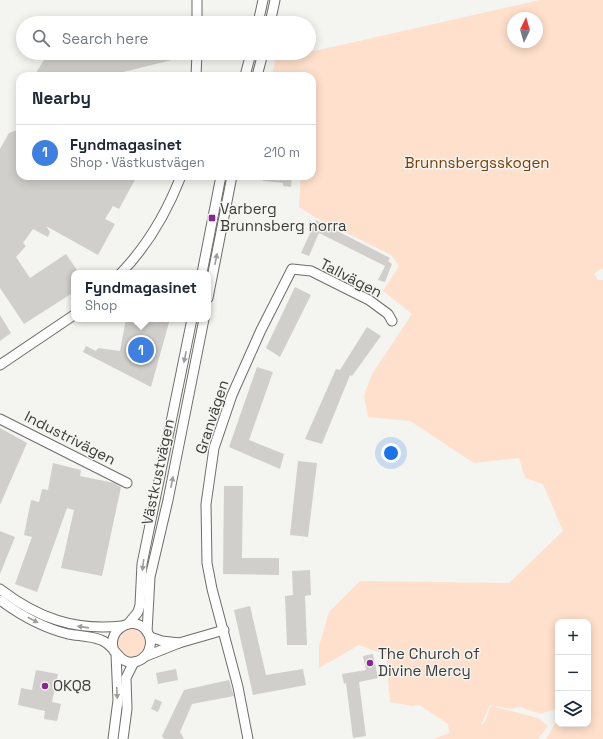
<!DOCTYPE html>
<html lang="en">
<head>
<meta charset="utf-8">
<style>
  body { margin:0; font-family:"Space Grotesk",sans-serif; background:#f6f6f7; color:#1f2937 }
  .controls { position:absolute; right:12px; bottom:12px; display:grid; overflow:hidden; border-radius:8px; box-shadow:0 2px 10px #0003 }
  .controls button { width:36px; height:36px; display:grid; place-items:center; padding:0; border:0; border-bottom:1px solid #e0e1e3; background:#fff; color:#1f2937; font:20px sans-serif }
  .compass { position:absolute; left:507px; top:12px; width:36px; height:36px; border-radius:50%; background:#fff; box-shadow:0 2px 10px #0003; rotate:5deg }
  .you { position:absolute; left:391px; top:453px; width:14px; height:14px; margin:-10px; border:3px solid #fff; border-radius:50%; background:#1a73e8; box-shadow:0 0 0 6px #1a73e833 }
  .badge { display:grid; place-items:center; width:26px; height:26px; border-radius:50%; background:#d93025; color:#fff; font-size:13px; font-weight:700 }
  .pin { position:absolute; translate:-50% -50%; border:2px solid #fff; box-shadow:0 1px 4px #0006 }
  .popup { position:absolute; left:71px; top:270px; width:140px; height:52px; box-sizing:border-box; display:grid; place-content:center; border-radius:8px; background:#fff; filter:drop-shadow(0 1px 3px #0005); font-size:13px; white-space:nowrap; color:#747a83 }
  .popup b { font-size:15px; color:#1f2937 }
  .popup::after { content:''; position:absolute; left:50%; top:100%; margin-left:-8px; border:8px solid transparent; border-top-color:#fff }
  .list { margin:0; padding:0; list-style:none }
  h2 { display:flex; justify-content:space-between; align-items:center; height:52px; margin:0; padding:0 16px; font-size:17px }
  h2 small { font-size:13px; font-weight:400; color:#747a83 }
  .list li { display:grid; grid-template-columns:26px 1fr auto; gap:12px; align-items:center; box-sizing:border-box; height:56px; padding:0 16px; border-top:1px solid #e0e1e3 }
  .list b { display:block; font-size:15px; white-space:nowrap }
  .list p { margin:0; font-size:13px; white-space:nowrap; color:#747a83 }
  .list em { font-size:13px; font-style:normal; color:#747a83 }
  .icon { flex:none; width:22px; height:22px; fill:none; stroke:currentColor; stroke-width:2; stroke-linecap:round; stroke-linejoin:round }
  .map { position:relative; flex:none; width:603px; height:739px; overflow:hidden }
  .search { position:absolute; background:#fff; box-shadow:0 2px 10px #0003; left:16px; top:16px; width:300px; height:44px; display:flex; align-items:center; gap:10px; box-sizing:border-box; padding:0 14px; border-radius:22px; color:#747a83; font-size:15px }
  .panel { position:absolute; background:#fff; box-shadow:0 2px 10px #0003; left:16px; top:72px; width:300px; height:108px; border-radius:12px }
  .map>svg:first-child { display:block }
  .green { fill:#fee0cc; fill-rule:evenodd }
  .building { fill:#d1cfcb }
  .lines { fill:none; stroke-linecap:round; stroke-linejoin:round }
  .minor-casing { stroke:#6d6d69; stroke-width:11 }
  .minor { stroke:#fff; stroke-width:9 }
  .oneway { fill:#9d9d9c }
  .poi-dot { fill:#872892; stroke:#f4f4f0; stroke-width:1.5 }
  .labels { text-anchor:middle; stroke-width:3; stroke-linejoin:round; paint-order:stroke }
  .park-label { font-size:15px; fill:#783c04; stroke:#f4f4f0 }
  .poi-label { font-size:15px; fill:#3b3b3a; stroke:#f4f4f0; text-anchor:start }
  .street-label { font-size:15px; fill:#3b3b3a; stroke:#f4f4f0 }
</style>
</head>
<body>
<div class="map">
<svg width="603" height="739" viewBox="0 0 603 739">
  <rect width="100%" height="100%" fill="#f4f4f0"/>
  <g class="green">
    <path d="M 540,0 L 603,0 L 603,269 L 600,269 L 594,274 L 598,280 L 603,280 L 603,739 L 546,739 L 558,719 L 558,724 L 588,724 L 588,622 L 558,622 L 558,708 L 540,714 L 520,707 L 511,709 L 490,705 L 481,725 L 485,722 L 491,706 L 538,718 L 548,726 L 538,739 L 434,739 L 449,733 L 448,724 L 419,705 L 412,706 L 390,702 L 386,655 L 359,645 L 319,668 L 319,646 L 329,612 L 360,581 L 509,583 L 563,531 L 543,484 L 525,478 L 519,458 L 474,463 L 410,421 L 368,417 L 364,396 L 372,374 L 412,314 L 383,291 L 399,266 L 391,255 L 315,217 L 299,207 L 301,176 L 312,176 L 312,76 L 272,76 L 275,60 ZM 513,18 L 537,18 L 537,42 L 513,42 Z"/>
    <circle cx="131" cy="642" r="15"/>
  </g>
  <g class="building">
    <path d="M 74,53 L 167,53 L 176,59 L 107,76 L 34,76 L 44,60 Z"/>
    <path d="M 20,129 L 20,176 L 137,176 L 119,209 L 113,206 L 105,219 L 115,224 L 98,255 L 46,226 L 50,232 L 48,237 L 33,229 L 23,243 L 26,246 L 16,257 L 30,278 L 66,254 L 79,273 L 74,273 L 74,292 L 24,324 L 0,288 L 0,149 L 9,133 Z"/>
    <path d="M 263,176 L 292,176 L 291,187 L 283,186 L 283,183 L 263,181 Z"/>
    <path d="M 316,220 L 390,258 L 388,261 L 392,264 L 385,282 L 378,280 L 385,266 L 319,233 L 309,256 L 301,253 Z"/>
    <path d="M 295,287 L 311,295 L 280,357 L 266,348 Z"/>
    <path d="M 0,315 L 11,333 L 0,341 Z"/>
    <path d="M 126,319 L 170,319 L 151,387 L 83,352 L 86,346 L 96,351 L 98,348 L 120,351 Z"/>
    <path d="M 367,327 L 381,336 L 352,376 L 350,375 L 322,444 L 305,439 L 336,369 L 340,370 Z"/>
    <path d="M 257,367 L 273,372 L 249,440 L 284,454 L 280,469 L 229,447 Z"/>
    <path d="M 0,428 L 27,443 L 0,505 Z"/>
    <path d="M 298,461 L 317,463 L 308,537 L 290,535 Z"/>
    <path d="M 53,463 L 81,470 L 80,476 L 114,483 L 121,487 L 102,576 L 61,568 L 74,510 L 67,508 L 37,592 L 15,584 L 32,537 L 24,535 L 31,500 L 39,502 L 42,489 L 48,490 Z"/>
    <path d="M 224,486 L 243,486 L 242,558 L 279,558 L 279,575 L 223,574 Z"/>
    <path d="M 0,531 L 15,537 L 0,574 Z"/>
    <path d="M 310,570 L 311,595 L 305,596 L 307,645 L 287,645 L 285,596 L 293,595 L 292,571 Z"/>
    <path d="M 250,606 L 266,675 L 303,669 L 306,685 L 253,695 L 234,610 Z"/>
    <path d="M 373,654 L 378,678 L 359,682 L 366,736 L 353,738 L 346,683 L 344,684 L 342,674 L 366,670 L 363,656 Z"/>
    <path d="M 176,669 L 178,680 L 158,684 L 156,673 Z"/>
    <path d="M 36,670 L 58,674 L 52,702 L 61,704 L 57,721 L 44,719 L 45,711 L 18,705 L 21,688 L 32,690 Z"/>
    <path d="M 229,680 L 234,696 L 192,704 L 180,732 L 184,739 L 164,739 L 162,736 L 184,690 Z"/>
    <path d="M 155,699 L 162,702 L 158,712 L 151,709 Z"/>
  </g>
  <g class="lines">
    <defs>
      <g id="minor">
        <path d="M 197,23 L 197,0"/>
        <path d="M 258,23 L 263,0"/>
        <path d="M 270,23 L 275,0"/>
        <path d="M 196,76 L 197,53"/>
        <path d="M 245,76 L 251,53"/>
        <path d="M 257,76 L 263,53"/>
        <path d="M 121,273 C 148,245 167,212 181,176"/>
        <path d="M 202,273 L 221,176"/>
        <path d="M 208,298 L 232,176"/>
        <path d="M 0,365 L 74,315"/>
        <path d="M 0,419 L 127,483"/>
        <path d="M 0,589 C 38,618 74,631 122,626"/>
        <path d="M 0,600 C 20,615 44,628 68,634 C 79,636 91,636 101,640 C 116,645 119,668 138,661 C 143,659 147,655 149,650 C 151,645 151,640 149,635 C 139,612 105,627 114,651"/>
        <path d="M 128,624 L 138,612 L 140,605 L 142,564 L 192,319"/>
        <path d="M 147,632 L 150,577 L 168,500 L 204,319"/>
        <path d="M 150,637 L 162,641 L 179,643"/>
        <path d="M 144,657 L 179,643 L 224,630"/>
        <path d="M 113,739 L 118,700 L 116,654"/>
        <path d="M 123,739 L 127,709 L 126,678 L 134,662"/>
        <path d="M 248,739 L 238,687 L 212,589 L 207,563 L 206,504 L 214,448 L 232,395 L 261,330 L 292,269 L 311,271 L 369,300 L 388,314 L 392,321"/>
      </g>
    </defs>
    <use href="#minor" class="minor-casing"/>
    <use href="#minor" class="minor"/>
  </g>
  <defs><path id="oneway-solid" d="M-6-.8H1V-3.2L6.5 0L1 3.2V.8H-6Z"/></defs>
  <g class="oneway">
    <use href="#oneway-solid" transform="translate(216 259) rotate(-79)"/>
    <use href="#oneway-solid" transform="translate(185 357) rotate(101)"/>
    <use href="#oneway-solid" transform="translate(172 482) rotate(-79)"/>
    <use href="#oneway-solid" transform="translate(143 565) rotate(97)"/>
    <use href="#oneway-solid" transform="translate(33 620) rotate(28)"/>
    <use href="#oneway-solid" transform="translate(83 627) rotate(-172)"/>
    <use href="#oneway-solid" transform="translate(117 693) rotate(87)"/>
  </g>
  <g class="poi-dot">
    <rect x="208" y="214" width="8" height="8" rx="2"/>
    <circle cx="370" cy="663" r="4"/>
    <circle cx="45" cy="686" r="4"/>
  </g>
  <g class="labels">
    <g class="park-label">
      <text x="477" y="168">Brunnsbergsskogen</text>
    </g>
    <g class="poi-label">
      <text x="220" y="214">Varberg<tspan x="220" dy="17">Brunnsberg norra</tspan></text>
      <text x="378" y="659">The Church of<tspan x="378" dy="17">Divine Mercy</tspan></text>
      <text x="53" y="691">OKQ8</text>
    </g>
    <g class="street-label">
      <text transform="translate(351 278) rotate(27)" y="5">Tallvägen</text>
      <text transform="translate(212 417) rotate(-72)" y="5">Granvägen</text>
      <text transform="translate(70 438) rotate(27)" y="5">Industrivägen</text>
      <text transform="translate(158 472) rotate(-78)" y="5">Västkustvägen</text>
    </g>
  </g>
</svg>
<div class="controls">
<button>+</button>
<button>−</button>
<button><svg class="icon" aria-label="layers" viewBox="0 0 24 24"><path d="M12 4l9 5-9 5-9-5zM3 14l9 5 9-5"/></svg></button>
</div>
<svg class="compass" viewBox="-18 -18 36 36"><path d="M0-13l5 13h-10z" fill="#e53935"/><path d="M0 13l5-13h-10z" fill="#747a83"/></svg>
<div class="you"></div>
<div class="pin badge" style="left:141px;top:350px;background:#3f7fe0">1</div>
<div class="popup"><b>Fyndmagasinet</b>Shop</div>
<div class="search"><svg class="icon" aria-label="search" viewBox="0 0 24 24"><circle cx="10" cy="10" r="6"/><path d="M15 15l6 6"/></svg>Search here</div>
<section class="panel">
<h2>Nearby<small></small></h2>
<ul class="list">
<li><span class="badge" style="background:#3f7fe0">1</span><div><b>Fyndmagasinet</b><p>Shop · Västkustvägen</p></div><em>210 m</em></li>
</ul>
</section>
</div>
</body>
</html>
